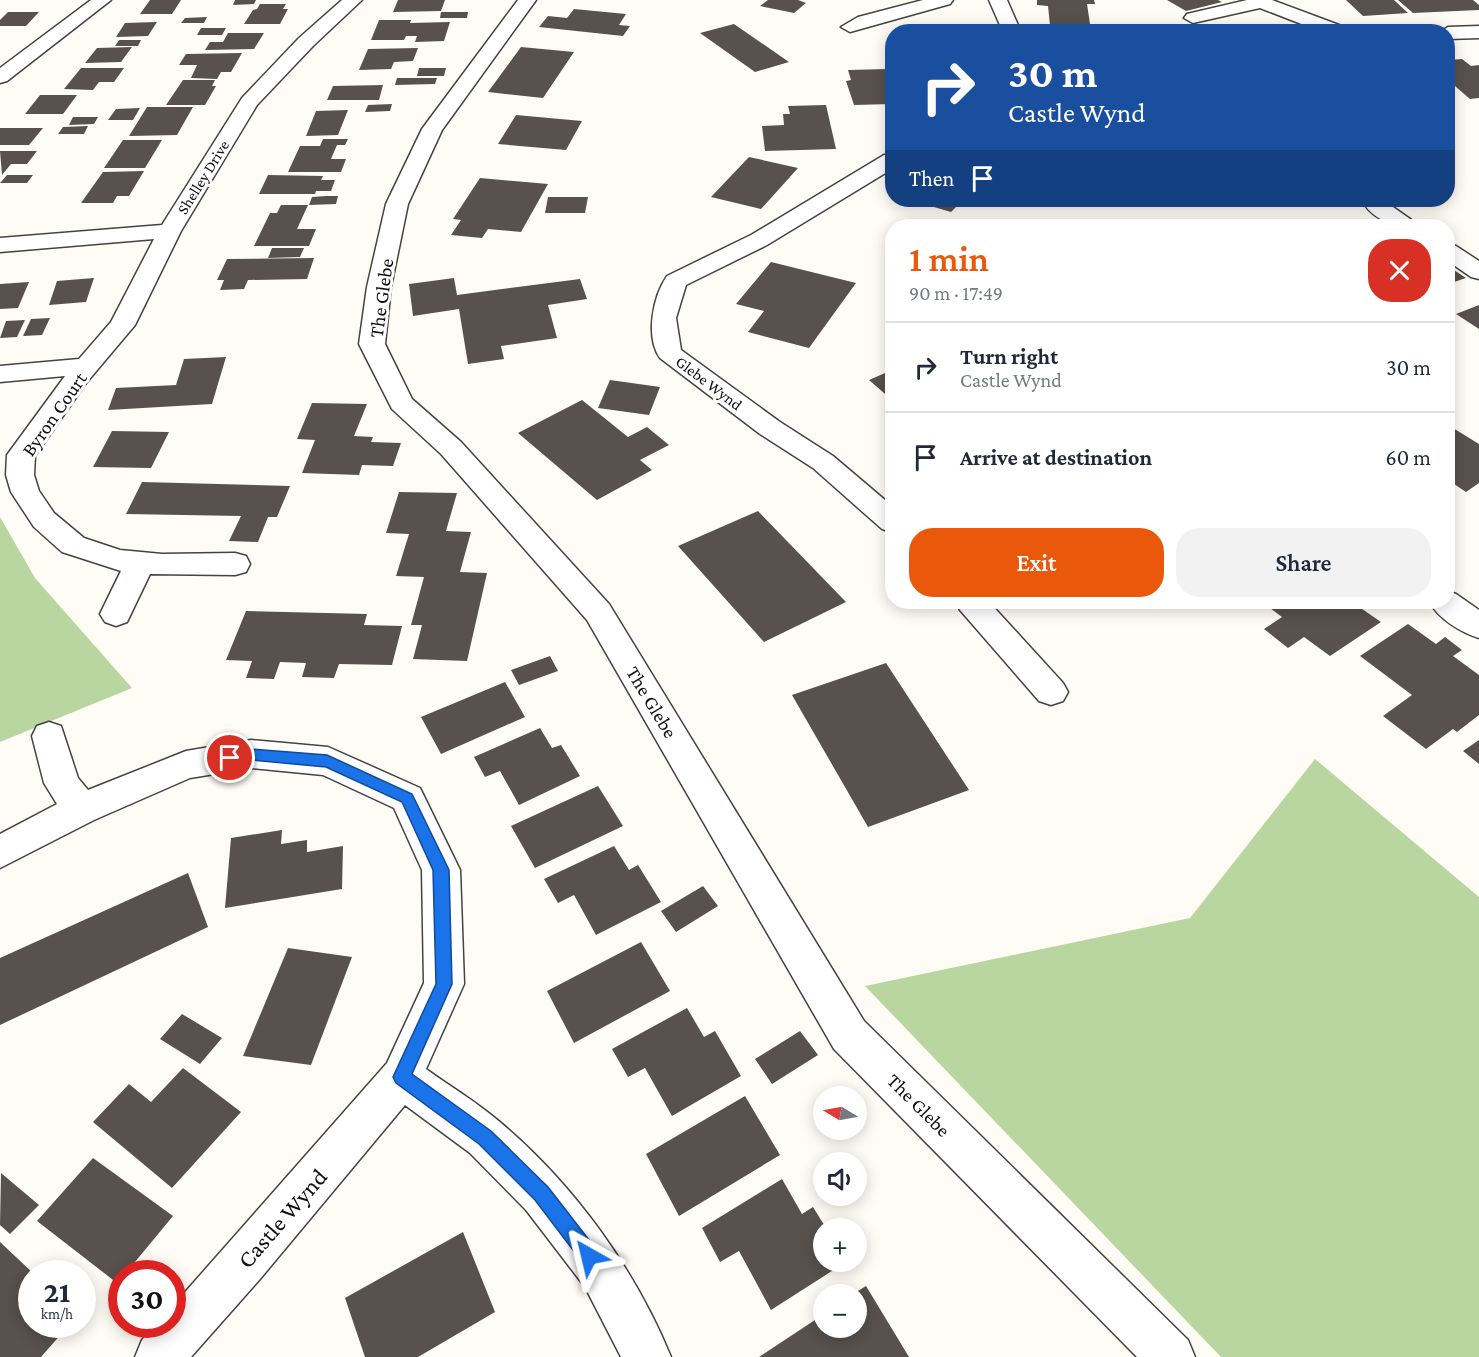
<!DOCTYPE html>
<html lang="en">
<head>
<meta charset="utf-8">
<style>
	:root { --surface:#fff; --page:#f2f2f3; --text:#1f2937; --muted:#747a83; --line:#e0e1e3; --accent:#ea580c }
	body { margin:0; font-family:"Crimson Pro",serif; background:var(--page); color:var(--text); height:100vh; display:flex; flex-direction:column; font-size:22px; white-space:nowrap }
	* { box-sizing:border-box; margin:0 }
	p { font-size:20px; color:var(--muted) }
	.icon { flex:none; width:33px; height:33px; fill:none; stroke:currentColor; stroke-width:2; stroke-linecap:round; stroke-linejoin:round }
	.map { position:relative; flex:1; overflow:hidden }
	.panel { position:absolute; left:885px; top:219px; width:570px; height:390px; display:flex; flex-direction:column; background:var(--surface); border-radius:24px; box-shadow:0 3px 15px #0003 }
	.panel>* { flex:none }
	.guide { position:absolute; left:885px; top:24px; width:570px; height:183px; border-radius:24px; box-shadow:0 3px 15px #0003; background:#1a4fa0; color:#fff; overflow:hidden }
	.needle { width:39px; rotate:280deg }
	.buttons { position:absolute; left:813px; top:1086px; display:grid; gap:12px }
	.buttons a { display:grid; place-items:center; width:54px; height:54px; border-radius:50%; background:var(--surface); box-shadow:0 3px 15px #0003; font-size:30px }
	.speed { position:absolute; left:18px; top:1260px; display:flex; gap:12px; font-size:30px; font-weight:700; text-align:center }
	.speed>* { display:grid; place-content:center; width:78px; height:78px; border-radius:50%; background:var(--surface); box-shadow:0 3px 15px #0003; line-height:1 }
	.speed small { font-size:15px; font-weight:400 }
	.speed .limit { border:9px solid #d22; background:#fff; color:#111 }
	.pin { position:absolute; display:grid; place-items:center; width:51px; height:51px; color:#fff; margin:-26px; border:3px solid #fff; border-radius:50%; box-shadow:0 2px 6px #0007 }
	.me { position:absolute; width:66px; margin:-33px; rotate:323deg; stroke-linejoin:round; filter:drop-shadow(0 0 4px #0008) }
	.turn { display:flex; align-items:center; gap:21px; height:126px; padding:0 24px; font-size:27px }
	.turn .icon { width:78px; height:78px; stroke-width:2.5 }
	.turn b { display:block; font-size:42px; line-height:51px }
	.then { display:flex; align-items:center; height:57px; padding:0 24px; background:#0003; gap:12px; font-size:22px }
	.round { display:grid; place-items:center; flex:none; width:63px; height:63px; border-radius:24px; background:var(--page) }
	.head { display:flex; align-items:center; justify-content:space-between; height:102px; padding:0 24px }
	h1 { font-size:36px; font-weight:600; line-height:45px; color:var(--accent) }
	.primary-button { display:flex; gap:12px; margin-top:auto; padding:12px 24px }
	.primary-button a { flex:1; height:69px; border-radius:24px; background:var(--accent); color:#fff; font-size:24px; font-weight:600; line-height:69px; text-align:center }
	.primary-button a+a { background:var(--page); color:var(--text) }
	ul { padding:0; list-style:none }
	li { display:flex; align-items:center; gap:18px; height:90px; padding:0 24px; border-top:2px solid var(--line) }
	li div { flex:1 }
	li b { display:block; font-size:22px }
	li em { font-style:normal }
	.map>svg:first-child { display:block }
</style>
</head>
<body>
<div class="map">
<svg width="1479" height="1357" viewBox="0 0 1479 1357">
	<rect width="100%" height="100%" fill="#fefcf4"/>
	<path fill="#b9d6a1" d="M0,517L35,578L132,688L0,742Z
		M1315,759L1479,897V1357H1221L865,986L1190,918Z"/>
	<path fill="#58514d" d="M150,0H181L172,14H140Z
		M235,0H256L254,4L233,5Z
		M398,0H445L441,11L393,12Z
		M768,0H798L806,3L794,13L760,6Z
		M1037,0H1094L1095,4H1087L1090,24H1080L1081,27L1050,25L1048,6L1037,5Z
		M1167,0H1218L1222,2L1186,11Z
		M1346,0H1394L1408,13L1363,16Z
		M1398,0H1473L1479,5V10L1413,13Z
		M260,4H286L283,9H288L280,24H244L253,10L257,9Z
		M574,9L626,14L619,25L630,26L623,36L539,27L548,16L567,18Z
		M8,12H39L26,26H0V20Z
		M441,12H468L467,18H440Z
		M207,17L204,23H181L185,18Z
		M379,20H411L410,23L450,22L444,41L415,42L417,36H406L404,40H371Z
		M157,22L148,36L116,37L125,23Z
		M734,24L789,62L755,72L700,33Z
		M1277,25L1290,32H1254V31Z
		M201,28H226L222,35H197Z
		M228,33H264L254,49L205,50L210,42H223Z
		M119,40H141L138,46H115Z
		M132,47L121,62L85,63L97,48Z
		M521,47L574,52L543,98L488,92Z
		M418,48L413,61L394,62L391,69L359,70L368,49Z
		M242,53L231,72H221L217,79L191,78L197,65H179L186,54Z
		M1462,59L1471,66L1479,65V98L1470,99L1448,80V65H1454L1449,60Z
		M81,68H124L114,82H99L93,90L64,89Z
		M419,68H446L444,76H417Z
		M887,69L892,85V104L854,105L846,81L851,80L848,70Z
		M397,78H437L435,84L395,85Z
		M183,80H215L212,86H216L205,105H166Z
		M383,85L379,100H327L333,86Z
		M40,95H77L63,114H25Z
		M392,104L390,111L365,112L368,105Z
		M826,105L836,149L765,151L762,126L784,125L783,114H790L788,106Z
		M147,107H193L177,135L129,136Z
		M140,108L133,120H108L116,109Z
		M348,110L338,135L306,136L316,111Z
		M516,115L582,121L566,150L498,144Z
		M73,117H98L94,124L69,125Z
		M88,126L84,134H58L63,127Z
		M0,128H43L29,145H0Z
		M323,139H348L345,145H337L331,159H346L341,172H288L300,146H320Z
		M123,140H162L145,168H104Z
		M0,151H37L27,164H11L2,175Z
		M749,157L798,168L761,209L711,197Z
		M144,171L129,196H117L113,203H81L103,172Z
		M7,175H33L27,183H0Z
		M268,175L323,176L321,180H335L331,191H316L315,194H259Z
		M480,178L548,184L521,232L488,229L482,238L451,235L461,220L453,219Z
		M326,196H338L336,204L309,205L312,197Z
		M548,197H588L585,213H545Z
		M910,200H963L951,212Z
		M281,205H308L297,229H316L309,246H254L270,213H277Z
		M272,248H304L300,257L268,258Z
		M314,258L307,279L248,280L244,289L220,290L224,280H217L227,259Z
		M771,262L856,283L809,348L748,332L764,311L736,304Z
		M1448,266L1466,278L1448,284Z
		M94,278L86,302L49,305L57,281Z
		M454,278L457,295L580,279L587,299L548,305L557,338L501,346L504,359L468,364L459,309L413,316L409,284Z
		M29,282L18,308L0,309V284Z
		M1479,305V329L1456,314Z
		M50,318L42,335L23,336L31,319Z
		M25,320L17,337L0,338L6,321Z
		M226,357L212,404L108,410L116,388L176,385L184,359Z
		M892,370V400L869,380Z
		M610,380L660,387L649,415L598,408Z
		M582,400L628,437L647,427L669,445L640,460L652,470L597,500L518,433Z
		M312,403L367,404L354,436L373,437L371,442L401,443L393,466L362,465L359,475L302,473L315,440L297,439Z
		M1448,425L1479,444V483L1466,492L1448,480Z
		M112,431L169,432L151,468L93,467Z
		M142,482L290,486L277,517H268L258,542L229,541L241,516L126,514Z
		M399,492L457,493L446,531L471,532L460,572L487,573L467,661L413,659L422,625H411L424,577L396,576L409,534L386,533Z
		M758,511L846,602L764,642L678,546Z
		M1262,602H1352L1381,622L1330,656L1304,637L1288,648L1264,629L1282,617Z
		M246,611L367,614L364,625L402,626L392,665L339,664L334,678L302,677L306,663L280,662L274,679L246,678L252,661L226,660Z
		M1408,624L1436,644L1445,637L1462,650L1453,656L1479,675V715L1457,732L1453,729L1426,749L1383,716L1412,695L1360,656Z
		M550,656L558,671L519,685L511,670Z
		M886,663L969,790L868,827L792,695Z
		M505,682L525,717L441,754L421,717Z
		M540,728L552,748L561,745L580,776L519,805L500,771L485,777L474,757Z
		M1479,740V764L1463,751Z
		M598,786L623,826L535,868L511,826Z
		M282,830L281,844L307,840V852L343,846L342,889L225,908L231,838Z
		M614,846L629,870L638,865L661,902L596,935L574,895L558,903L544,879Z
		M188,873L208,927L0,1025V958Z
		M703,886L718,906L676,932L661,911Z
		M641,942L670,991L574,1043L547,991Z
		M288,948L352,957L311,1065L243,1056Z
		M687,1008L704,1037L715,1031L741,1076L672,1116L645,1068L628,1077L612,1049Z
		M182,1014L222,1038L200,1064L160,1039Z
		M800,1031L818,1055L772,1084L755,1059Z
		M183,1068L241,1112L172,1188L93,1122L129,1084L151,1102Z
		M745,1096L780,1155L679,1216L646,1154Z
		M93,1158L173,1216L125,1274H122L117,1283L37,1221Z
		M1,1173L39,1205L10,1234L0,1225Z
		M782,1179L802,1214L813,1207L826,1228H824V1262H846L771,1310L739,1251L720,1262L702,1228Z
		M463,1232L495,1312L418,1357H365L345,1298Z
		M0,1242L34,1274H32V1324H70L41,1357H0Z
		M866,1286L909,1357H759L824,1314V1328H856V1294H853Z"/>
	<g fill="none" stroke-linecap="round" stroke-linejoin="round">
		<defs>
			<path id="minor" d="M91,0H111L7,81L0,83V68Z
				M342,0H362L313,46L257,105L181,231L135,325L87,382L35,456L34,475L39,491L54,513L84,538L120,550L162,554L235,553L246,556L250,564L246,572L235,575L150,574L127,622L116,626L105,622L100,614L121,571L62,552L34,527L11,492L6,475L7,455L65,376L0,382V366L79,359L111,322L154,239L0,252V238L162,225L242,98L299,38Z
				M518,0H536L442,130L408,204L391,287L385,344L412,399L461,442L609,604L864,1021L1188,1340L1195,1357H1137L834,1049L587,620L441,454L392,409L359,344L367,287L386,204L422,129Z
				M923,0H953L950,4L850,32L841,27L858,17Z
				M989,0H1007L1021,32H1003Z
				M1247,0H1272L1347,28L1349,32H1322L1260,8L1193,23L1184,18L1187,14Z
				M1479,26V38L1448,39V32H1440L1448,27Z
				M892,154V169L767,245L686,285L676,318L681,350L780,422L833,456L892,506V532L882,529L813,468L760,434L660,358C645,337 653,296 667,276L751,235L884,155Z
				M1367,200H1383L1420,226C1400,228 1377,223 1364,204Z
				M1448,244L1456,246L1479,261V279L1471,277L1448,261Z
				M1448,591L1456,594L1479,610V638C1462,633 1437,618 1430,602H1448Z
				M956,602H989L1063,683L1068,692L1063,701L1051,705L1039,701L960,610Z
				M49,722L61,726L78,778L88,790L186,751L251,740L328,747L420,788L460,870L464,984L426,1069C451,1087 478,1103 501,1123C574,1185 635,1269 671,1357H621L585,1287L526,1210L470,1153L405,1105L260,1279L191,1357H135L142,1340L156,1324H172V1307L387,1063L424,983L422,870L394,808L323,775L251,768L190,778L94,820L0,868V834L57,804L44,783L32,736L37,726Z"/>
		</defs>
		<use href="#minor" stroke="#434343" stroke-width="3"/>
		<use href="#minor" fill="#fff" fill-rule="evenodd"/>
	</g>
	<path fill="#1a73e8" stroke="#114b97" stroke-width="1.5" d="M251,749L327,755L412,794L414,798L449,870L452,984L412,1074L491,1131L548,1187L596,1249L599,1256L596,1262L589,1265L582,1262L535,1200L479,1144L396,1083L393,1077L436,984L433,870L402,802L326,767L251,760L230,764L222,758L230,752Z"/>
	<g text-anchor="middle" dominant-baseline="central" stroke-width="6" stroke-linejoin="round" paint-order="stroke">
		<g font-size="16" fill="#101010" stroke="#fff">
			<text transform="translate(203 177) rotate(-58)">Shelley Drive</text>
			<text transform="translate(709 383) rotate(37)">Glebe Wynd</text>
		</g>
		<g font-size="20" fill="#101010" stroke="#fff">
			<text transform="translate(381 298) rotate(-82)">The Glebe</text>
			<text transform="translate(54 414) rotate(-55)">Byron Court</text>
			<text transform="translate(652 702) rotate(59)">The Glebe</text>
			<text transform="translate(919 1105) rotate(45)">The Glebe</text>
		</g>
		<g font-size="24" fill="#101010" stroke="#fff">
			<text transform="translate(282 1218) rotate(-49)">Castle Wynd</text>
		</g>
	</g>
</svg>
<div class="buttons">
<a><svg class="needle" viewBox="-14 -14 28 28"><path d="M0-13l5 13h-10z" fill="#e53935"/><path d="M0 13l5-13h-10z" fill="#747a83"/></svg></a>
<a><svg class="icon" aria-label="sound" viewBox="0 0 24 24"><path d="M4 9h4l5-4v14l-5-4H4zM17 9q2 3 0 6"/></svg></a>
<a>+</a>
<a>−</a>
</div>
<div class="speed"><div>21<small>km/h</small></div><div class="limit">30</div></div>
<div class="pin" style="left:230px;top:758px;background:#d93025"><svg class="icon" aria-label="arrive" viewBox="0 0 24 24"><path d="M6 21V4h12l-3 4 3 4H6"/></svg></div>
<svg class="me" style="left:589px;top:1256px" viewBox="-20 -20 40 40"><path d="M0-17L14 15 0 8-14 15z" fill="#1a73e8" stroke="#fff" stroke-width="4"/></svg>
<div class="guide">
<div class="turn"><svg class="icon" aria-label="right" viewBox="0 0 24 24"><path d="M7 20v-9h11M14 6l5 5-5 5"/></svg><div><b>30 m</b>Castle Wynd</div></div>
<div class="then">Then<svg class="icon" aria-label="arrive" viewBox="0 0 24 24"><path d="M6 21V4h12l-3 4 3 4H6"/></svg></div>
</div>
<section class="panel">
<div class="head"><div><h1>1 min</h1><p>90 m · 17:49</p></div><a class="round" style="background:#d93025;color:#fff"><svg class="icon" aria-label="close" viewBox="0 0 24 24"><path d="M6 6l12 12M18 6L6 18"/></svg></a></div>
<ul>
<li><svg class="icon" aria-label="right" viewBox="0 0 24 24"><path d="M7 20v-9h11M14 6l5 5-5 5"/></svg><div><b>Turn right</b><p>Castle Wynd</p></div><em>30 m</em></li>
<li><svg class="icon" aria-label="arrive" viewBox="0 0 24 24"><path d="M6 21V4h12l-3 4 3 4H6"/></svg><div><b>Arrive at destination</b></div><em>60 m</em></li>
</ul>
<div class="primary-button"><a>Exit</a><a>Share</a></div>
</section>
</div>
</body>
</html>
